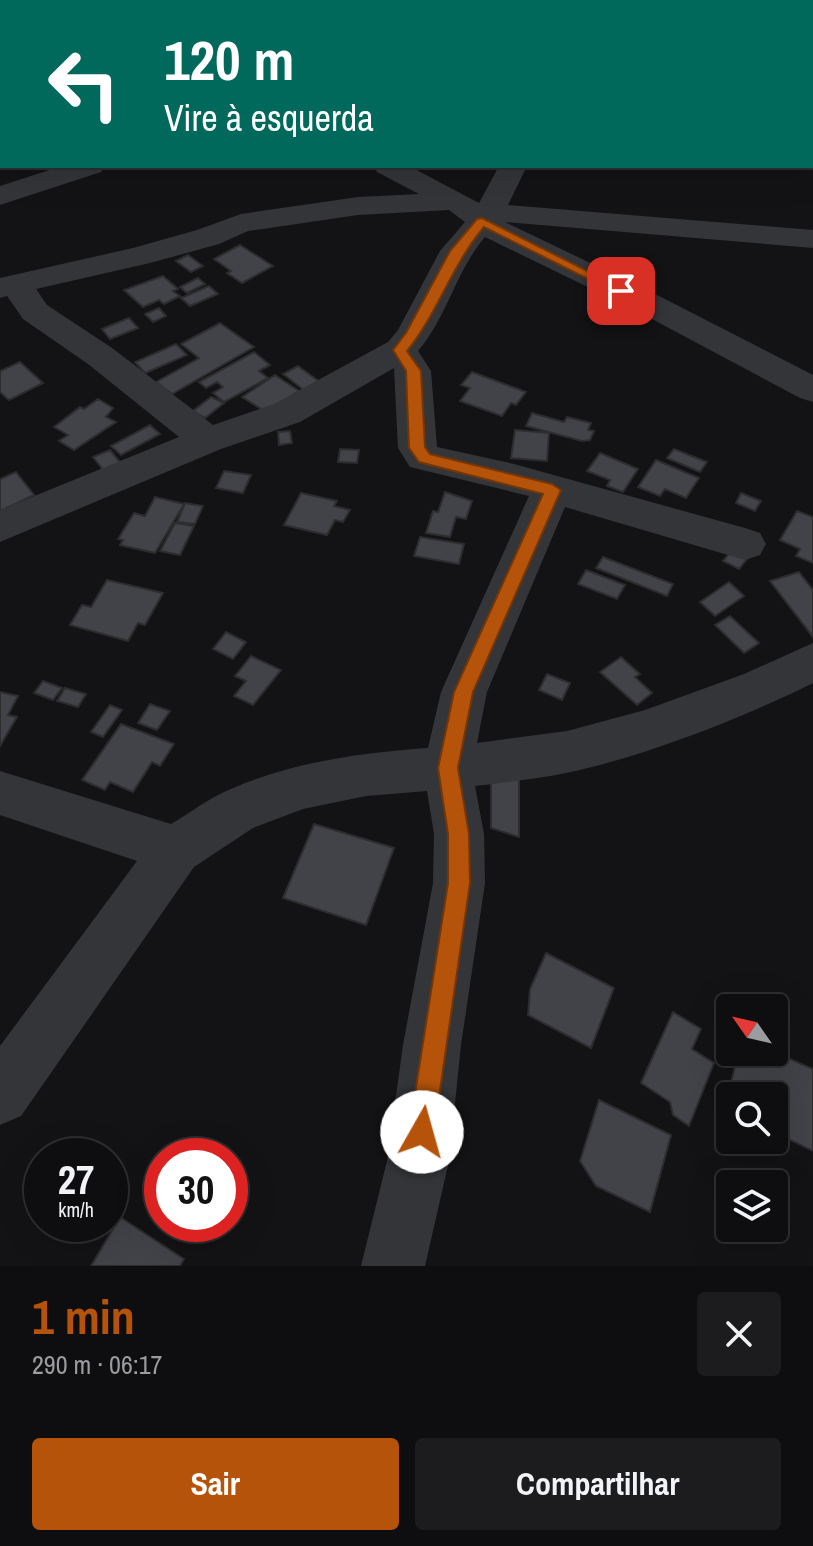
<!DOCTYPE html>
<html lang="pt">
<head>
<meta charset="utf-8">
<style>
	:root { --surface:#0e0e10; --page:#1c1c1e; --text:#f1f3f6; --muted:#9b9c9f; --line:#2e2e30; --accent:#b45309 }
	body { margin:0; font-family:"Archivo Narrow",sans-serif; background:var(--page); color:var(--text); height:100vh; display:flex; flex-direction:column; font-size:30px; white-space:nowrap }
	* { box-sizing:border-box; margin:0 }
	p { font-size:26px; color:var(--muted) }
	.icon { flex:none; width:44px; height:44px; fill:none; stroke:currentColor; stroke-width:2; stroke-linecap:round; stroke-linejoin:round }
	.map { position:relative; height:1266px; overflow:hidden }
	.panel { display:flex; flex-direction:column; background:var(--surface); flex:1 }
	.panel>* { flex:none }
	.banner { position:absolute; left:0px; top:0px; width:814px; height:168px; box-shadow:0 8px 32px #0002,0 0 0 2px var(--line); background:#00695c; color:#fff; overflow:hidden }
	.needle { width:52px; rotate:304deg }
	.fabs { position:absolute; left:716px; top:994px; display:grid; gap:16px }
	.fabs a { display:grid; place-items:center; width:72px; height:72px; border-radius:8px; background:var(--surface); box-shadow:0 8px 32px #0002,0 0 0 2px var(--line); font-size:40px }
	.speed { position:absolute; left:24px; top:1138px; display:flex; gap:16px; font-size:40px; font-weight:700; text-align:center }
	.speed>* { display:grid; place-content:center; width:104px; height:104px; border-radius:50%; background:var(--surface); box-shadow:0 8px 32px #0002,0 0 0 2px var(--line); line-height:1 }
	.speed small { font-size:20px; font-weight:400 }
	.speed .limit { border:12px solid #d22; background:#fff; color:#111 }
	.pin { position:absolute; display:grid; place-items:center; width:68px; height:68px; color:#fff; margin:-34px; border-radius:16px; box-shadow:0 4px 12px #0006 }
	.me { position:absolute; width:88px; margin:-44px; rotate:7deg; stroke-linejoin:round; filter:drop-shadow(0 0 6px #0008) }
	.turn { display:flex; align-items:center; gap:28px; height:168px; padding:0 32px; font-size:36px }
	.turn .icon { width:104px; height:104px; stroke-width:2.5 }
	.turn b { display:block; font-size:56px; line-height:68px }
	.round { display:grid; place-items:center; flex:none; width:84px; height:84px; border-radius:8px; background:var(--page) }
	.headline { display:flex; align-items:center; justify-content:space-between; height:136px; padding:0 32px }
	h1 { font-size:48px; font-weight:700; line-height:60px; color:var(--accent) }
	.primary-button { display:flex; gap:16px; margin-top:auto; padding:16px 32px }
	.primary-button a { flex:1; height:92px; border-radius:8px; background:var(--accent); color:#fff; font-size:32px; font-weight:700; line-height:92px; text-align:center }
	.primary-button a+a { background:var(--page); color:var(--text) }
	.map>svg:first-child { display:block }
</style>
</head>
<body>
<div class="map">
<svg width="813" height="1266" viewBox="0 0 813 1266">
	<rect width="100%" height="100%" fill="#131315"/>
	<path fill="#424348" stroke="#2d2d30" stroke-width="2" d="M240,245L273,266L242,283L227,273L231,271L214,259Z
		M188,255L203,266L191,272L176,261Z
		M163,276L178,289L173,291L180,296L164,304L159,300L143,307L124,290Z
		M198,278L205,284L187,293L180,287Z
		M209,286L218,294L190,306L181,298Z
		M159,308L166,316L153,322L145,314Z
		M129,318L138,328L110,339L102,329Z
		M220,323L254,347L172,394L156,382L199,358L181,344Z
		M176,344L187,355L145,373L135,362Z
		M254,352L270,365L259,371L268,378L224,402L213,393L223,387L217,382L206,388L199,382Z
		M20,362L43,383L9,400L0,392V371Z
		M298,366L328,388L313,397L283,374Z
		M472,372L526,392L516,405L511,403L502,416L460,401L470,388L461,385Z
		M275,375L299,391L266,412L242,397Z
		M211,397L224,403L205,418L193,411Z
		M98,399L113,408L106,417L116,422L74,450L59,441L68,435L54,427L80,407L84,409Z
		M532,413L564,422L567,417L591,423L588,430L594,431L590,440L582,441L526,426Z
		M150,425L160,434L121,455L111,446Z
		M515,430L549,433L547,461L511,458Z
		M290,431L292,443L279,445L278,432Z
		M340,449L359,450L357,463L338,462Z
		M674,449L707,462L700,472L667,458Z
		M110,450L128,472L111,480L93,457Z
		M600,453L638,469L623,492L607,486L610,480L587,471Z
		M656,460L699,478L686,498L665,489L660,496L638,487Z
		M224,471L251,475L243,493L216,488Z
		M16,472L34,495L0,511V479Z
		M445,492L472,501L466,519L456,517L450,537L426,533L433,511L438,512Z
		M301,493L337,501L334,506L350,510L343,522L335,520L327,535L284,525Z
		M741,493L761,501L755,511L736,503Z
		M155,497L184,504L155,553L120,545L123,540L118,539L134,513L145,516Z
		M185,503L203,506L195,524L177,522Z
		M797,511L813,517V563L796,556L800,549L780,540Z
		M175,523L194,526L180,555L160,551Z
		M420,537L464,544L459,564L414,556Z
		M731,551L747,559L739,569L723,561Z
		M603,557L673,584L667,596L596,568Z
		M586,570L625,585L617,599L578,584Z
		M799,572L813,590V637L770,581Z
		M107,580L163,593L145,625L138,623L128,641L70,625L82,605L91,607Z
		M729,582L744,596L715,616L700,602Z
		M730,616L759,643L744,653L715,625Z
		M226,632L246,642L233,659L213,649Z
		M251,656L281,670L253,705L234,696L246,681L235,676Z
		M621,657L640,674L635,677L652,693L637,705L600,672Z
		M547,674L570,683L562,700L539,690Z
		M43,681L62,688L53,700L34,693Z
		M65,688L86,694L78,707L57,701Z
		M0,692L18,696L8,715L17,717L0,746Z
		M150,704L170,711L157,730L138,723Z
		M110,705L122,710L103,737L91,732Z
		M121,724L174,744L160,766L152,762L133,792L110,782L105,790L82,780Z
		M491,777L519,778V837L491,828Z
		M314,824L394,848L366,925L283,898Z
		M546,953L614,988L591,1048L528,1015L530,989Z
		M673,1012L701,1029L692,1049L714,1063L689,1126L673,1115L670,1102L641,1083Z
		M739,1052H774L813,1069V1151L774,1132V1096H730V1111L724,1108Z
		M599,1100L671,1135L650,1212L596,1186L580,1161Z
		M120,1217L184,1259L180,1266H91Z"/>
	<g fill="none" stroke-linecap="round" stroke-linejoin="round">
		<path fill="#343539" fill-rule="evenodd" d="M202,0H226L228,2H204Z
			M688,0H718L686,2Z
			M812,78H813V95H812Z
			M0,152L2,166H13L12,168L0,170Z
			M62,166H105L101,172L0,205V186Z
			M373,166H409L479,203L499,166H527L508,205L813,230V248L505,222L661,297L813,375V402L800,398L637,311L485,237C456,271 447,317 418,351L431,371L437,447L514,464L745,528L760,533L766,544L760,555L745,560L565,507L487,692L477,743L567,731L645,710L744,674L813,643V683C743,718 643,757 566,773C537,779 506,782 475,786L484,834L485,883L461,1045L449,1161L425,1266H361L387,1161L403,1045L433,883L434,834L427,791L366,796L303,809L253,828L194,867L21,1116L0,1125V1046L137,861L0,815V771L171,824C187,815 202,803 218,795C283,763 357,753 428,748L441,692L529,496L410,467L398,448L394,368L300,422L221,449L0,542V510L179,437L88,364L23,319L7,296L0,298V278L133,248L197,230L241,214L358,197L419,194L377,172ZM449,210L465,222L440,251L398,330L388,342L274,404L213,425L112,348L47,305L36,289L150,263L219,244L248,231L358,215Z"/>
	</g>
	<path fill="#b45309" stroke="#753606" stroke-width="2" d="M482,218L627,291L616,293L484,227C451,266 438,313 407,351L421,371L425,447L430,454L552,484L561,490L473,692L458,768L469,834L470,883L434,1132L430,1141L422,1145L413,1141L409,1132L448,883V834L438,768L454,692L543,494L419,462L409,448L406,371L393,350L406,333L450,251L477,219Z"/>
</svg>
<div class="fabs">
<a><svg class="needle" viewBox="-14 -14 28 28"><path d="M0-13l5 13h-10z" fill="#e53935"/><path d="M0 13l5-13h-10z" fill="#9b9c9f"/></svg></a>
<a><svg class="icon" aria-label="search" viewBox="0 0 24 24"><circle cx="10" cy="10" r="6"/><path d="M15 15l6 6"/></svg></a>
<a><svg class="icon" aria-label="layers" viewBox="0 0 24 24"><path d="M12 4l9 5-9 5-9-5zM3 14l9 5 9-5"/></svg></a>
</div>
<div class="speed"><div>27<small>km/h</small></div><div class="limit">30</div></div>
<div class="pin" style="left:621px;top:291px;background:#d93025"><svg class="icon" aria-label="arrive" viewBox="0 0 24 24"><path d="M6 21V4h12l-3 4 3 4H6"/></svg></div>
<svg class="me" style="left:422px;top:1132px" viewBox="-20 -20 40 40"><circle r="19" fill="#fff"/><path d="M0-13L10 11 0 6-10 11z" fill="#b45309"/></svg>
<div class="banner">
<div class="turn"><svg class="icon" aria-label="left" viewBox="0 0 24 24"><path d="M17 20v-9H6M10 6l-5 5 5 5"/></svg><div><b>120 m</b>Vire à esquerda</div></div>
</div>
</div>
<section class="panel">
<div class="headline"><div><h1>1 min</h1><p>290 m · 06:17</p></div><a class="round"><svg class="icon" aria-label="close" viewBox="0 0 24 24"><path d="M6 6l12 12M18 6L6 18"/></svg></a></div>
<div class="primary-button"><a>Sair</a><a>Compartilhar</a></div>
</section>
</body>
</html>
